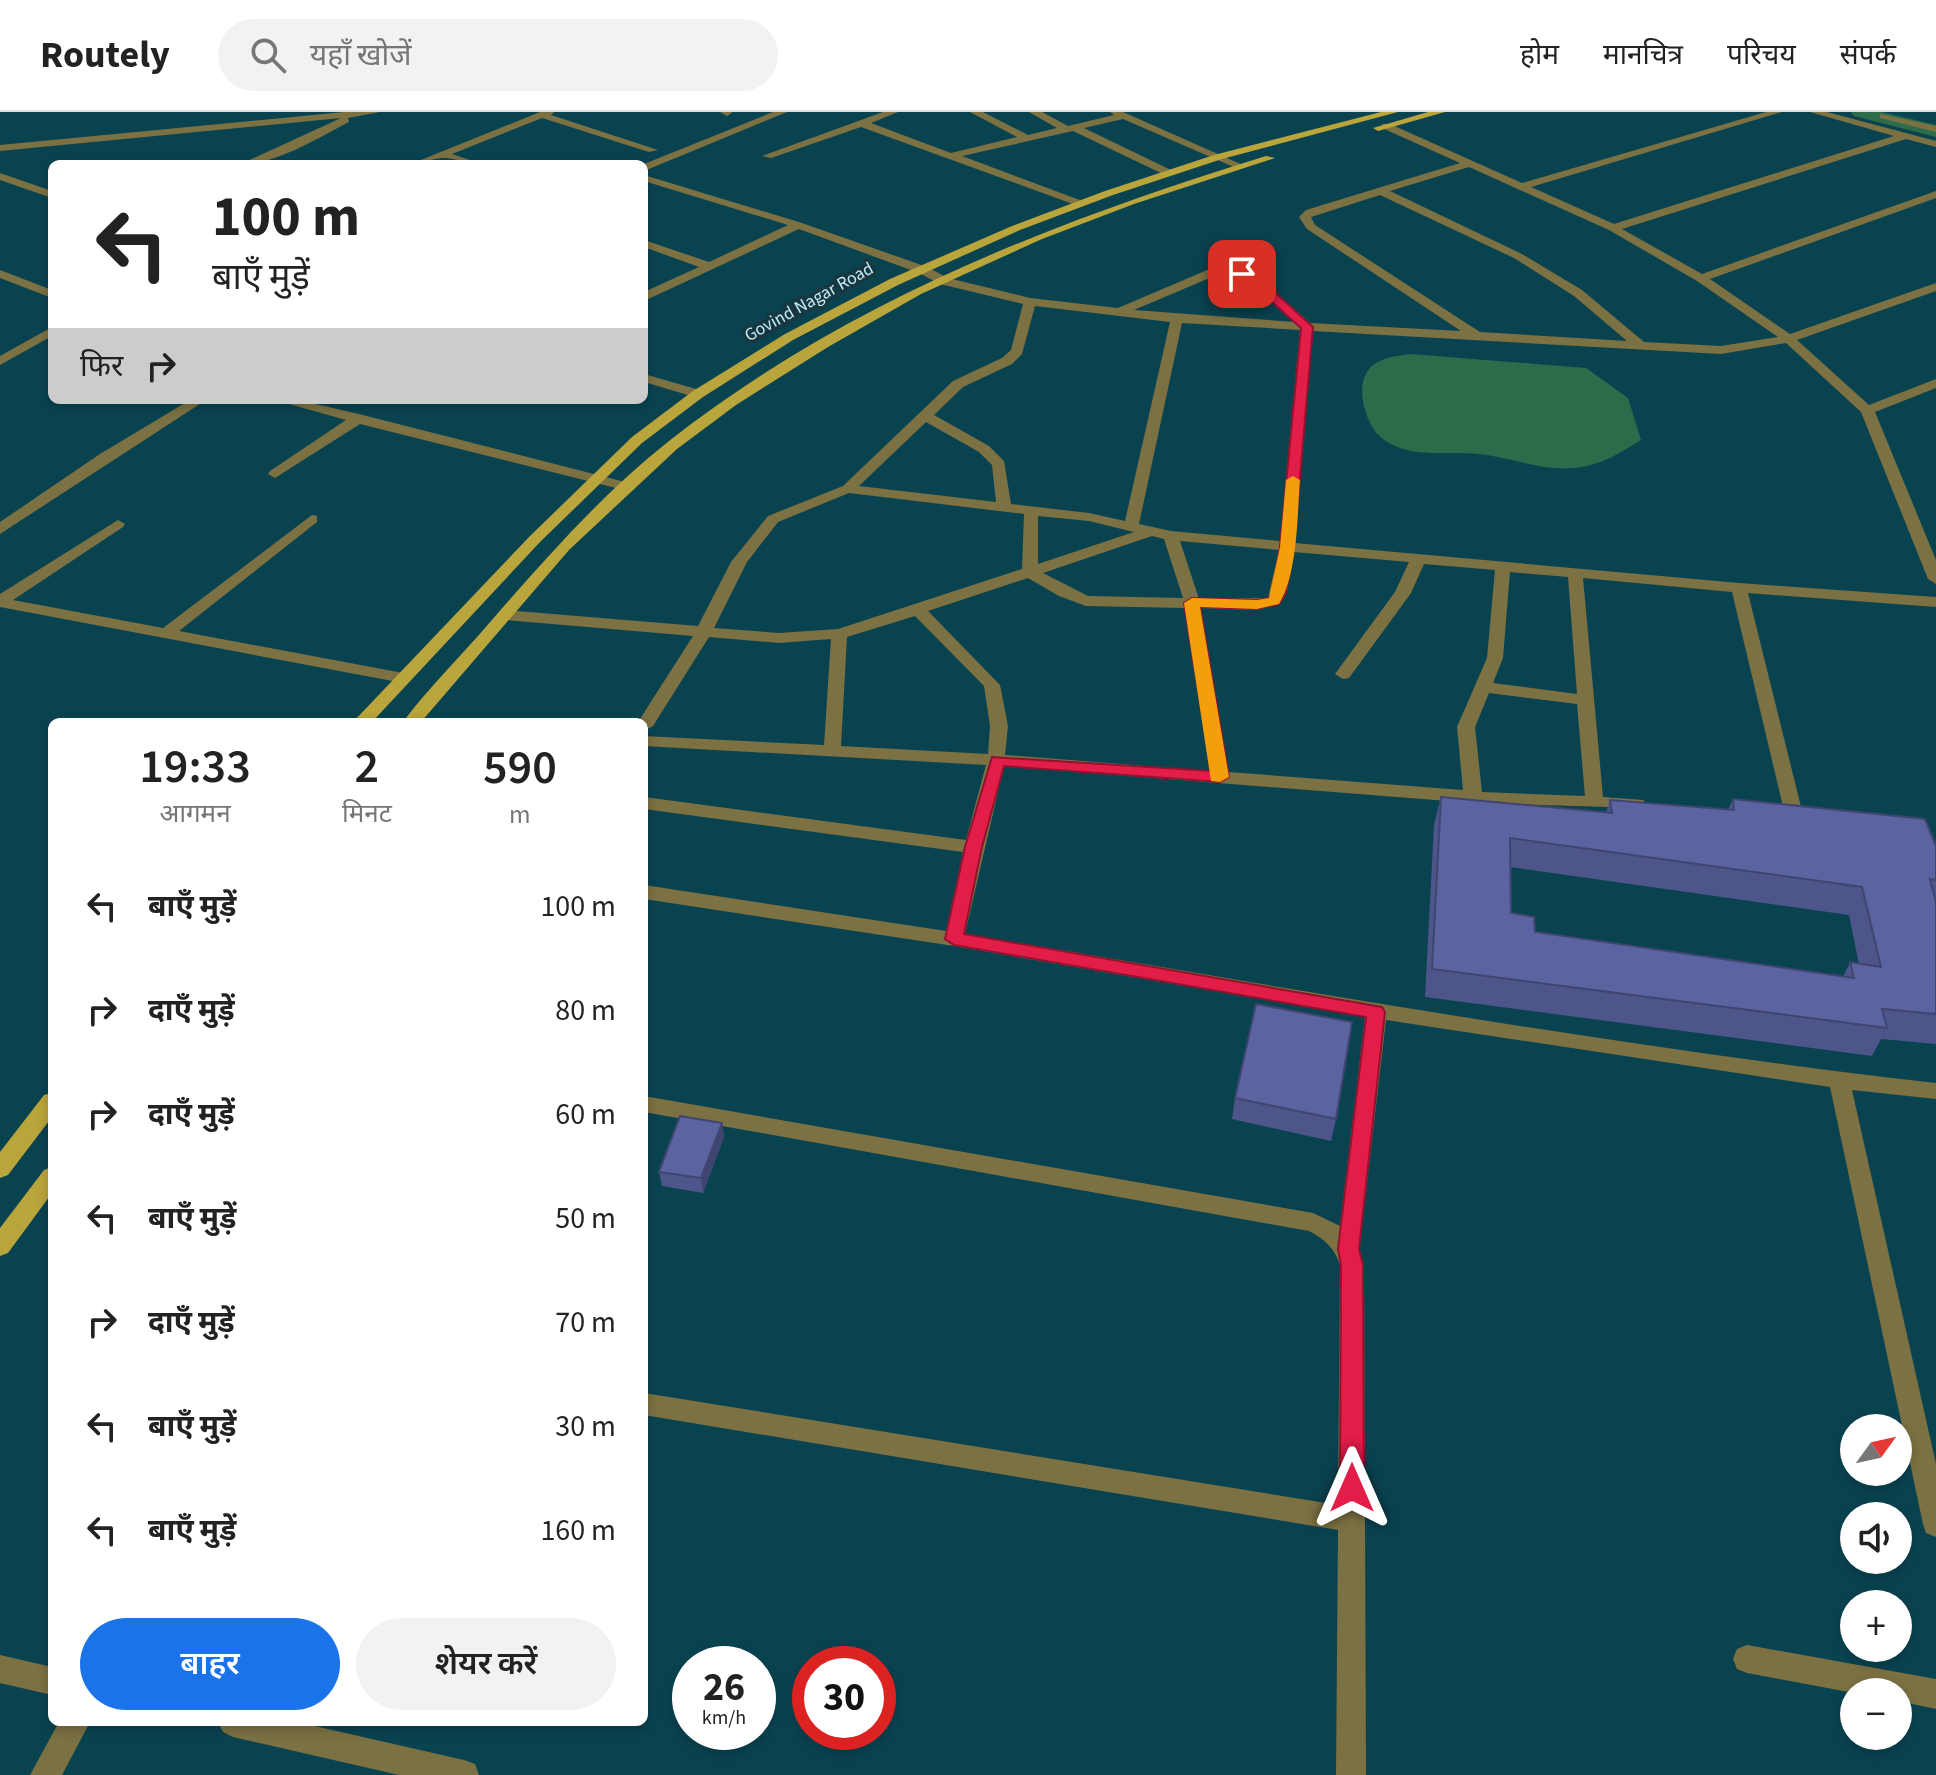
<!DOCTYPE html>
<html lang="hi">
<head>
<meta charset="utf-8">
<style>
	:root { --surface:#fff; --page:#f2f2f2; --text:#222; --muted:#767676; --line:#e0e0e0; --accent:#1a73e8 }
	body { margin:0; font-family:"Source Sans 3","Noto Sans Devanagari",sans-serif; background:var(--page); color:var(--text); height:100vh; display:flex; flex-direction:column; font-size:30px; white-space:nowrap }
	* { box-sizing:border-box; margin:0 }
	p { font-size:26px; color:var(--muted) }
	.icon { flex:none; width:44px; height:44px; fill:none; stroke:currentColor; stroke-width:2; stroke-linecap:round; stroke-linejoin:round }
	.map { position:relative; flex:1; overflow:hidden }
	.panel { position:absolute; left:48px; top:606px; width:600px; height:1008px; display:flex; flex-direction:column; background:var(--surface); border-radius:12px; box-shadow:0 4px 12px #0003 }
	.panel>* { flex:none }
	.guide { position:absolute; left:48px; top:48px; width:600px; height:244px; border-radius:12px; box-shadow:0 4px 12px #0003; background:#fff; color:var(--text); overflow:hidden }
	.needle { width:52px; rotate:57deg }
	.controls { position:absolute; left:1840px; top:1302px; display:grid; gap:16px }
	.controls a { display:grid; place-items:center; width:72px; height:72px; border-radius:50%; background:var(--surface); box-shadow:0 4px 12px #0003; font-size:40px }
	.speed { position:absolute; left:672px; top:1534px; display:flex; gap:16px; font-size:40px; font-weight:700; text-align:center }
	.speed>* { display:grid; place-content:center; width:104px; height:104px; border-radius:50%; background:var(--surface); box-shadow:0 4px 12px #0003; line-height:1 }
	.speed small { font-size:20px; font-weight:400 }
	.speed .limit { border:12px solid #d22; background:#fff; color:#111 }
	.pin { position:absolute; display:grid; place-items:center; width:68px; height:68px; color:#fff; margin:-34px; border-radius:16px; box-shadow:0 4px 12px #0006 }
	.me { position:absolute; width:88px; margin:-44px; rotate:0deg; stroke-linejoin:round; filter:drop-shadow(0 0 6px #0008) }
	.turn { display:flex; align-items:center; gap:28px; height:168px; padding:0 32px; font-size:36px }
	.turn .icon { width:104px; height:104px; stroke-width:2.5 }
	.turn b { display:block; font-size:56px; line-height:68px }
	.then { display:flex; align-items:center; height:76px; padding:0 32px; background:#0003; gap:16px; font-size:30px }
	.eta { display:flex; justify-content:space-evenly; align-items:center; height:136px; text-align:center }
	.eta b { font-size:48px; font-weight:600; line-height:56px }
	.button { display:flex; gap:16px; margin-top:auto; padding:16px 32px }
	.button a { flex:1; height:92px; border-radius:48px; background:var(--accent); color:#fff; font-size:32px; font-weight:600; line-height:92px; text-align:center }
	.button a+a { background:var(--page); color:var(--text) }
	ul { padding:0; list-style:none }
	li { display:flex; align-items:center; gap:24px; height:104px; padding:0 32px }
	li div { flex:1 }
	li b { display:block; font-size:30px }
	li em { font-style:normal }
	header { display:flex; align-items:center; gap:48px; box-sizing:border-box; height:112px; padding:0 40px; background:var(--surface); border-bottom:2px solid var(--line) }
	header strong { font-size:38px }
	nav { display:flex; gap:44px; margin-inline-start:auto; font-size:28px }
	.search { width:560px; height:72px; background:var(--page); display:flex; align-items:center; gap:20px; box-sizing:border-box; padding:0 28px; border-radius:44px; color:var(--muted); font-size:30px }
	.map>svg:first-child { display:block }
</style>
</head>
<body>
<header>
<strong>Routely</strong>
<div class="search"><svg class="icon" aria-label="search" viewBox="0 0 24 24"><circle cx="10" cy="10" r="6"/><path d="M15 15l6 6"/></svg>यहाँ खोजें</div>
<nav><a>होम</a><a>मानचित्र</a><a>परिचय</a><a>संपर्क</a></nav>
</header>
<div class="map">
<svg width="1936" height="1663" viewBox="0 0 1936 1663">
	<rect width="100%" height="100%" fill="#0a4350"/>
	<path fill="#2c6c4a" d="M1410,242L1586,256L1628,286L1641,328C1620,341 1600,354 1574,356C1541,359 1510,345 1478,342C1446,338 1411,348 1383,327C1367,316 1355,278 1367,260C1376,246 1395,244 1410,242Z"/>
	<g fill="none" stroke-linecap="round" stroke-linejoin="round">
		<path fill="#2c6c4a" fill-rule="evenodd" d="M1851,0H1882L1936,13V25L1854,4Z"/>
		<path fill="#7c7143" fill-rule="evenodd" d="M344,0H380L348,6L349,10C316,27 277,52 241,52L341,6L0,39V33Z
			M540,0H554L551,3L658,38L649,40L542,6L452,42L482,52C469,52 456,46 443,46C433,46 422,52 411,52Z
			M720,0H731L732,1L727,4Z
			M773,0H787L644,59V52Z
			M883,0H898L871,11L951,41L1017,25L970,0H983L1028,23L1057,16L1029,0H1042L1068,14L1114,3L1110,0H1123L1245,54L1236,56L1123,7L1084,16L1173,59V63H1165L1073,19L962,44L1085,90L1087,92L1081,95L861,15L771,46L762,44Z
			M1766,0H1782L1531,75L1614,112L1894,24L1810,0H1827L1936,29V35L1906,27L1622,117L1702,162L1936,79V86L1710,167L1790,222L1936,171V179L1797,228L1869,293L1936,267V276L1875,300L1936,448V472L1928,467L1861,300L1786,231L1721,242L1313,219L1295,431L1739,471L1936,485V495L1748,481L1804,707L1802,711H1788L1786,707L1732,480L1583,466L1603,685L1643,688L1646,692L1643,696L1473,691L1004,654L965,822C1288,876 1611,934 1936,971V987L1852,978L1936,1352V1425L1926,1421L1923,1412L1830,975L1386,908L1359,1140L1364,1153L1366,1663H1336L1338,1418L644,1303V1281L1338,1393L1340,1153C1335,1136 1324,1127 1309,1119L644,1000V984L1313,1101L1340,1114L1365,905L954,834L644,787V773L946,819L963,740L644,697V685L966,728L986,653L644,634V624L824,633L831,527L779,531L709,525L653,614L644,619V610H638L693,524L506,508L498,503L506,498L698,514L731,450L768,404L843,374L953,269L1002,246L1011,238L1023,192L940,172L919,161L799,117L644,189V180L699,155L644,135V128L709,150L788,113L644,69V63L802,111L927,155L948,166L1030,186L1118,196L1226,150L1262,168L1310,211L1461,219L1307,117L1299,105L1306,98L1460,51L1382,16V12H1390L1522,71ZM1469,55L1609,118L1697,169L1778,225L1721,234L1644,230L1582,178L1522,142L1390,79ZM1380,83L1514,146L1574,184L1627,229L1480,220L1315,113L1311,105ZM1226,159L1254,174L1294,210L1134,198ZM1035,194L1170,210L1125,409L1089,401L1011,392L1004,349L989,334L934,303L963,275L1012,252L1022,242ZM1182,211L1300,218L1280,429L1171,419L1139,412ZM926,310L979,340L992,353L996,390L859,374ZM849,381L1024,402L1022,457L838,517L779,521L714,516L747,450L778,410ZM1038,404L1089,409L1134,420L1038,452ZM1152,424L1164,427L1183,486L1088,484L1043,461ZM1180,429L1279,438L1268,486L1199,487ZM1294,440L1409,450L1395,480L1335,562L1343,567L1349,566L1411,481L1424,452L1495,458L1487,546L1457,615L1463,678L1228,660L1201,496L1257,498L1280,492L1287,480ZM1510,460L1568,465L1577,582L1493,571L1503,546ZM1028,466L1059,484L1086,494L1185,496L1210,659L1005,643L1008,614L1000,573L928,499ZM915,504L984,574L990,614L988,642L841,634L847,525ZM1489,581L1577,592L1585,684L1482,680L1475,615Z
			M1880,2L1936,14V20L1880,6Z
			M0,61L52,79V86L0,68Z
			M0,158L52,178V186L0,166Z
			M52,215V224L0,253V244Z
			M644,262L703,279L705,282L698,286L644,270Z
			M190,288H206L0,422V410L100,342Z
			M275,288H298L359,302L633,372L635,375L628,379L360,312L275,366L268,362L270,359L346,308Z
			M312,403L317,404V410L179,519L403,561L411,566L409,570L403,571L0,495V482L118,408L125,412L123,415L13,488L163,516Z
			M1747,1533L1936,1567V1597L1898,1589V1580L1854,1581L1747,1561L1737,1557L1733,1547L1737,1537Z
			M0,1543L52,1555V1583L0,1571Z
			M59,1610H90L62,1663H30Z
			M218,1610H297L464,1648L475,1652L479,1663H399L233,1625L223,1620Z"/>
		<path fill="#baa43c" fill-rule="evenodd" d="M1381,0H1398L1222,47L1113,83L1020,118L898,173L793,228L703,285L642,331L540,430L372,610H353L530,424L632,325L693,279L785,222L890,167L1012,114L1105,79L1214,43Z
			M1428,0H1445L1378,19L1373,16Z
			M1266,44L1275,46L1134,92L1042,127L921,182L828,235L736,293L677,337L569,438L421,610H403C429,575 462,543 491,509C546,446 603,381 669,329C849,188 1051,111 1266,44Z
			M52,981V1005L8,1063L0,1066V1040L44,983Z
			M52,1055V1081L8,1141L0,1144V1116L44,1058Z"/>
	</g>
	<path fill="#4e558a" fill-rule="evenodd" d="M1441,685L1606,700L1610,688L1728,698L1733,687L1936,734V932L1881,927L1872,944L1425,885L1434,713ZM1510,755L1849,803L1859,852L1850,850L1843,865L1535,820L1511,801Z
		M1235,986L1336,1007L1331,1029L1232,1007Z
		M722,1011L724,1025L703,1081L662,1074L659,1060Z"/>
	<path fill="#404570" d="M722,1011L724,1025L703,1081L701,1066Z"/>
	<path fill="#5b63a0" stroke="#404570" stroke-width="2" fill-rule="evenodd" d="M1441,685L1612,701L1610,688L1734,698L1733,687L1925,707L1936,734V768L1930,767L1936,790V902L1882,897L1887,916L1432,857ZM1510,726L1862,775L1881,855L1850,850L1854,866L1535,820L1534,805L1511,801Z
		M1256,892L1352,910L1336,1007L1235,986Z
		M680,1004L722,1011L701,1066L659,1060Z"/>
	<path fill="#e11d48" stroke="#92132f" stroke-width="2" d="M1242,159L1262,169L1313,215L1294,435L1286,480L1279,492L1257,497L1200,495L1229,665L1220,670L1004,654L982,735L964,822L1382,895L1385,900L1359,1137L1363,1153L1364,1376L1360,1384L1352,1387L1343,1384L1340,1376L1341,1153L1338,1137L1366,905L954,833L945,827L965,735L992,645L1211,659L1184,491L1192,486L1257,488L1269,486L1272,480L1280,435L1301,216L1254,174L1238,165V160Z"/>
	<path fill="#f59e0b" d="M1293,364L1300,368C1297,404 1298,461 1279,492L1257,497L1200,495L1229,665L1220,670L1211,669L1184,491L1192,486L1257,488L1269,486L1280,435L1286,368Z"/>
	<g text-anchor="middle" dominant-baseline="central" stroke-width="7" stroke-linejoin="round" paint-order="stroke">
		<g font-size="18" fill="#c1edfa" stroke="#18373f">
			<text transform="translate(809 190) rotate(-29)">Govind Nagar Road</text>
		</g>
	</g>
</svg>
<div class="controls">
<a><svg class="needle" viewBox="-14 -14 28 28"><path d="M0-13l5 13h-10z" fill="#e53935"/><path d="M0 13l5-13h-10z" fill="#767676"/></svg></a>
<a><svg class="icon" aria-label="sound" viewBox="0 0 24 24"><path d="M4 9h4l5-4v14l-5-4H4zM17 9q2 3 0 6"/></svg></a>
<a>+</a>
<a>−</a>
</div>
<div class="speed"><div>26<small>km/h</small></div><div class="limit">30</div></div>
<div class="pin" style="left:1242px;top:162px;background:#d93025"><svg class="icon" aria-label="arrive" viewBox="0 0 24 24"><path d="M6 21V4h12l-3 4 3 4H6"/></svg></div>
<svg class="me" style="left:1352px;top:1376px" viewBox="-20 -20 40 40"><path d="M0-17L14 15 0 8-14 15z" fill="#e11d48" stroke="#fff" stroke-width="4"/></svg>
<div class="guide">
<div class="turn"><svg class="icon" aria-label="left" viewBox="0 0 24 24"><path d="M17 20v-9H6M10 6l-5 5 5 5"/></svg><div><b>100 m</b>बाएँ मुड़ें</div></div>
<div class="then">फिर<svg class="icon" aria-label="right" viewBox="0 0 24 24"><path d="M7 20v-9h11M14 6l5 5-5 5"/></svg></div>
</div>
<section class="panel">
<div class="eta">
<div><b>19:33</b><p>आगमन</p></div>
<div><b>2</b><p>मिनट</p></div>
<div><b>590</b><p>m</p></div>
</div>
<ul>
<li><svg class="icon" aria-label="left" viewBox="0 0 24 24"><path d="M17 20v-9H6M10 6l-5 5 5 5"/></svg><div><b>बाएँ मुड़ें</b></div><em>100 m</em></li>
<li><svg class="icon" aria-label="right" viewBox="0 0 24 24"><path d="M7 20v-9h11M14 6l5 5-5 5"/></svg><div><b>दाएँ मुड़ें</b></div><em>80 m</em></li>
<li><svg class="icon" aria-label="right" viewBox="0 0 24 24"><path d="M7 20v-9h11M14 6l5 5-5 5"/></svg><div><b>दाएँ मुड़ें</b></div><em>60 m</em></li>
<li><svg class="icon" aria-label="left" viewBox="0 0 24 24"><path d="M17 20v-9H6M10 6l-5 5 5 5"/></svg><div><b>बाएँ मुड़ें</b></div><em>50 m</em></li>
<li><svg class="icon" aria-label="right" viewBox="0 0 24 24"><path d="M7 20v-9h11M14 6l5 5-5 5"/></svg><div><b>दाएँ मुड़ें</b></div><em>70 m</em></li>
<li><svg class="icon" aria-label="left" viewBox="0 0 24 24"><path d="M17 20v-9H6M10 6l-5 5 5 5"/></svg><div><b>बाएँ मुड़ें</b></div><em>30 m</em></li>
<li><svg class="icon" aria-label="left" viewBox="0 0 24 24"><path d="M17 20v-9H6M10 6l-5 5 5 5"/></svg><div><b>बाएँ मुड़ें</b></div><em>160 m</em></li>
</ul>
<div class="button"><a>बाहर</a><a>शेयर करें</a></div>
</section>
</div>
</body>
</html>
